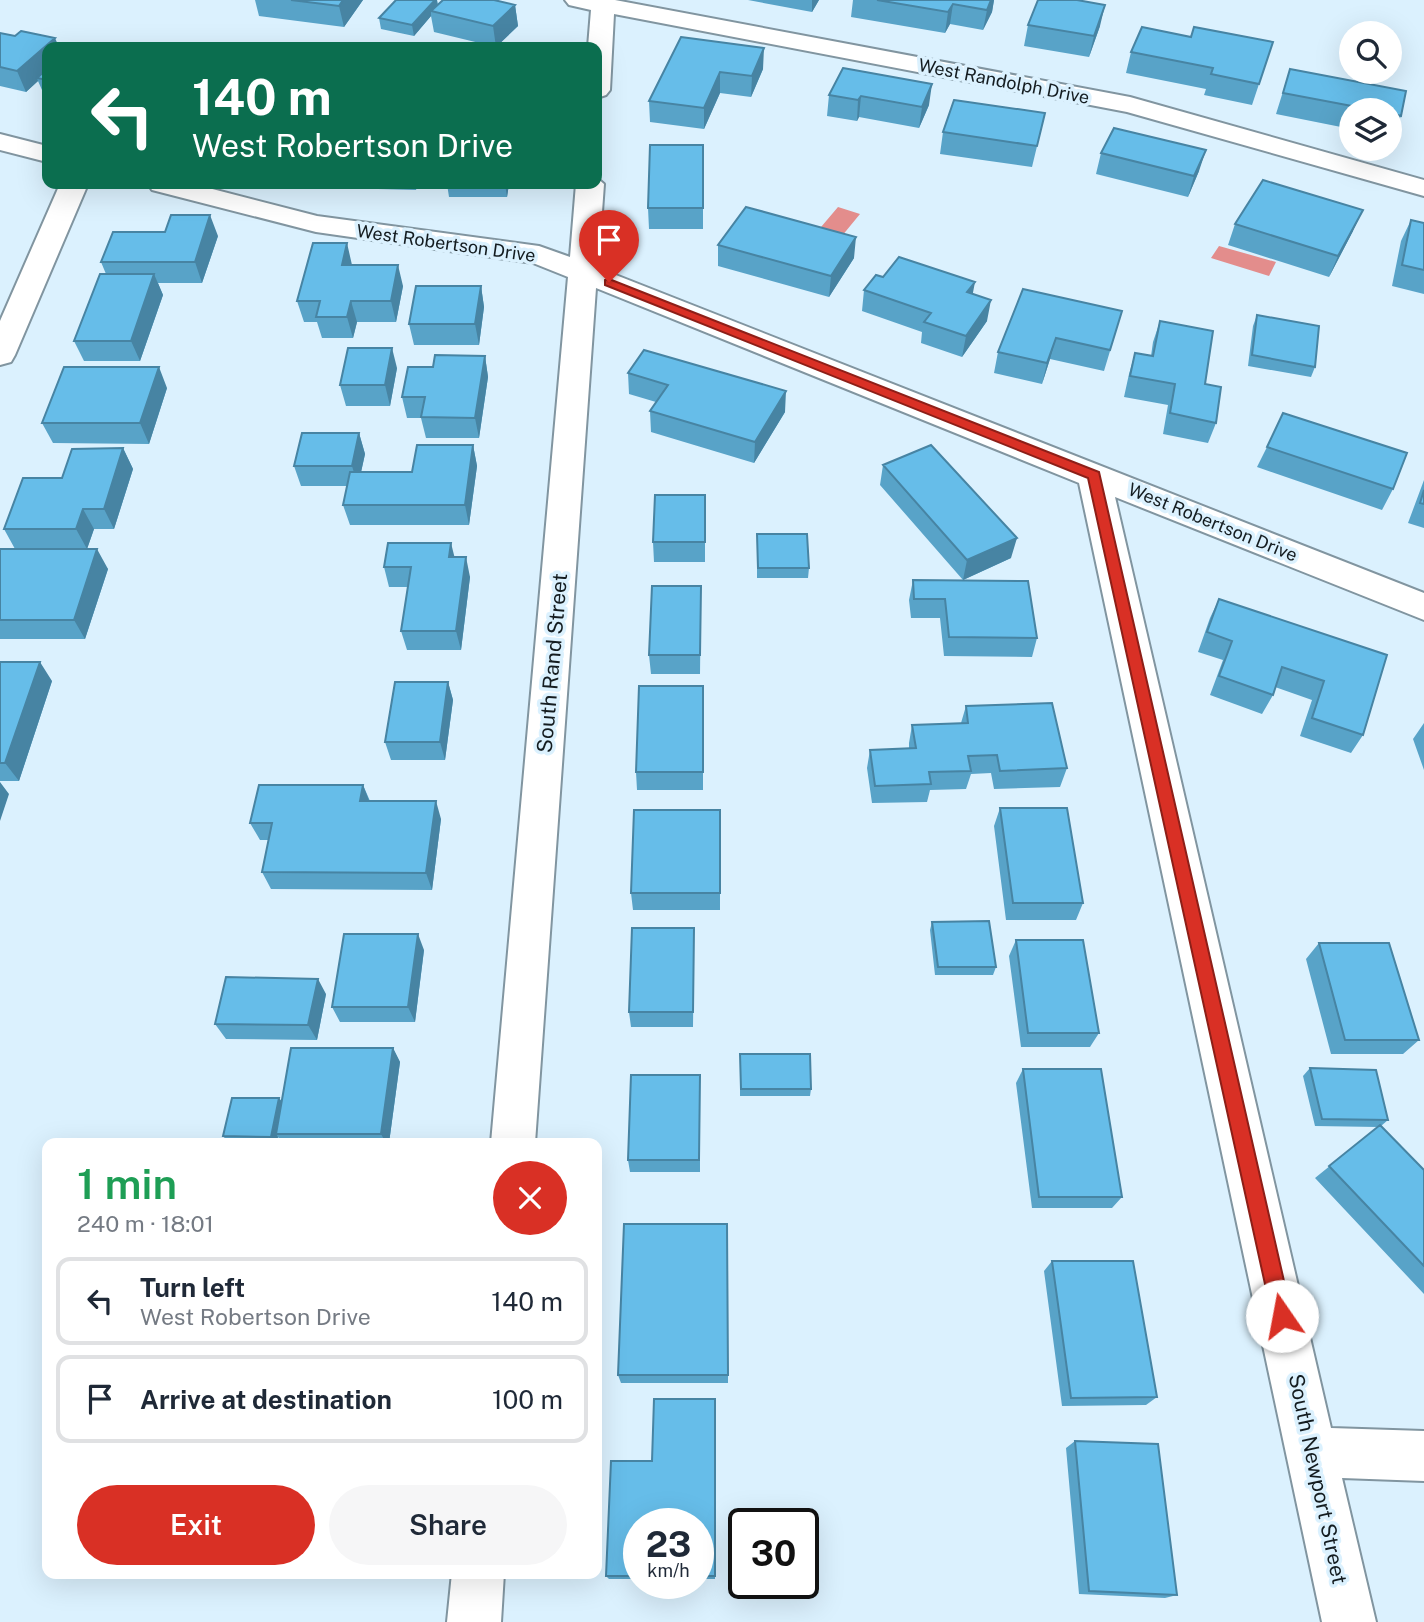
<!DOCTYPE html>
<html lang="en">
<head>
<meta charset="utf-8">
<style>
	:root { --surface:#fff; --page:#f6f6f7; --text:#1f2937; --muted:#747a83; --line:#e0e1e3; --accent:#d93025 }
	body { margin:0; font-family:"Public Sans",sans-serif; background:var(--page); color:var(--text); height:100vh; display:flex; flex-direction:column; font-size:26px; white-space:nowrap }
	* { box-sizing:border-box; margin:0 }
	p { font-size:23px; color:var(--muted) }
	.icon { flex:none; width:38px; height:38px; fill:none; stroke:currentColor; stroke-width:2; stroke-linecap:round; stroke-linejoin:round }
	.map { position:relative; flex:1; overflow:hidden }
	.drawer { position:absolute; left:42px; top:1138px; width:560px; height:441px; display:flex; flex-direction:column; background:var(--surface); border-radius:14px; box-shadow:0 7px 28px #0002 }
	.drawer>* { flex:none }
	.hud { position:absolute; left:42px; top:42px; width:560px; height:147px; border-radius:14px; box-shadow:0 7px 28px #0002; background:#0b6e4f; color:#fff; overflow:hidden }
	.controls { position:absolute; left:1339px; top:21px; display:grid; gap:14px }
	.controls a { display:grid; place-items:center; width:63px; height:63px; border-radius:50%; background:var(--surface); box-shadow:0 7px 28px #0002; font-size:35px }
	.speed { position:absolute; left:623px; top:1508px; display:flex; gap:14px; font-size:35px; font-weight:700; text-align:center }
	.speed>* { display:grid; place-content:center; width:91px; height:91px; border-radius:50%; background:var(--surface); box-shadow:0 7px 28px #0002; line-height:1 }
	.speed small { font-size:18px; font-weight:400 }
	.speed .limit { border:4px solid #111; border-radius:10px; background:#fff; color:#111 }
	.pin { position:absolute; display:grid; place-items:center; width:60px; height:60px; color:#fff; margin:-72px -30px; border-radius:50% 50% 50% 0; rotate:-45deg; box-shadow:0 0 7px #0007 }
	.pin .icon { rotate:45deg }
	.me { position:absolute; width:77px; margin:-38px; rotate:348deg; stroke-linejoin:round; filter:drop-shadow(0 0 5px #0008) }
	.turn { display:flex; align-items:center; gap:24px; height:147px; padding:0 35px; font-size:32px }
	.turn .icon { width:91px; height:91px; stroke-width:2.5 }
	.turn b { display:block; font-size:49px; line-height:60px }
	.round { display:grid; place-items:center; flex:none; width:74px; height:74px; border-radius:37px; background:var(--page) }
	.head { display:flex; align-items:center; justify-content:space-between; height:119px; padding:0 35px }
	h1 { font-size:42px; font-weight:600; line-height:52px; color:#1e9e55 }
	.button { display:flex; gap:14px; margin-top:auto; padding:14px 35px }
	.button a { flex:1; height:80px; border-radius:42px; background:var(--accent); color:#fff; font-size:28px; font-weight:600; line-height:80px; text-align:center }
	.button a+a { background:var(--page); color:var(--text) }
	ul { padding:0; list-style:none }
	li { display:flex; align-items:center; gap:21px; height:88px; margin:0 14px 10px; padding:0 21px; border:4px solid var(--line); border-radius:14px }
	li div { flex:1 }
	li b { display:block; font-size:26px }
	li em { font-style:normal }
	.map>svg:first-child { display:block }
</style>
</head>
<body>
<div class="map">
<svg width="1424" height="1622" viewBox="0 0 1424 1622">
	<rect width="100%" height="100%" fill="#dbf1fe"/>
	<path fill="#e38d8c" d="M838,207L860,214L832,248L810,240Z
		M1219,246L1276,262L1269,276L1211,258Z"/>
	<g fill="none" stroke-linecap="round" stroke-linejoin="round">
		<defs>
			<path id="minor" d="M565,0H615L1130,97L1424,180V196L1127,112L614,14L610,90L606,95L597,98V47H588L591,10L569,5Z
				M0,134L47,146V162L0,150Z
				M597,178L604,184L598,268L1424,593V620L1115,497L1331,1428L1424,1431V1481L1342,1478L1376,1622H1322L1079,483L596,288L535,1143H491L568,277L533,263L316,232L152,190L148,184H193L317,216L539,246L570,257L576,184H597Z
				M60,184H88L15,355L11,362L0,365V321Z
				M452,1573H504L501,1622H447Z"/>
		</defs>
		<use href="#minor" stroke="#8195a0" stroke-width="4"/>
		<use href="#minor" fill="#fff" fill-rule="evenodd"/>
	</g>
	<path fill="#58a3c8" d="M255,0H363L344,27L259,16Z
		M396,0H437L438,5H515L518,26L496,47L434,32L431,16L414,36L381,29L379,18Z
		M748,0H819L812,12Z
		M853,0H994L992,12L983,30L950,24L945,33L851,17Z
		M1028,25L1100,26L1089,57L1024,46Z
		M0,33L47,47V100L46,99L38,81L26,92L0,86Z
		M681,37L763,69L751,97L720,93L704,129L650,122L649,101Z
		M1191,37L1273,42L1252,105L1204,95L1206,89L1126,73L1131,52Z
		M843,68L929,105L919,128L859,117L857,121L827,116L829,95Z
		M1290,69L1406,91L1401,116L1392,137L1390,136V110H1351V129L1276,114Z
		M1045,113L1032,167L940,154L943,132Z
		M703,145V229H649L648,208Z
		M1101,153L1199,171L1188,197L1096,174Z
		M377,184H418L416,190L378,189Z
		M447,184H509L507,197H449Z
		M1411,220L1424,223V294L1392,286L1401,241Z
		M1235,224L1353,231L1329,277L1228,245Z
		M218,236L202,283H158L163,295L140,361H84L74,341L106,274L101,262Z
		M718,245L854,258L829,297L718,266Z
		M352,265L403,286L396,322H357L353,338H322L317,322H304L297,301Z
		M883,277L973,294L987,321L962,357L921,343L922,332L862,311L864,290Z
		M481,286L484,307L479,345H414L409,324Z
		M1122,311L1104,371L1050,359L1042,384L994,373L998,352Z
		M1257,315L1315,367L1311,377L1248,366L1253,326Z
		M1160,321L1205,384L1216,423L1208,443L1163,434L1168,405L1124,397L1129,374L1135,353L1151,356L1153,342Z
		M485,356L488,377L479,438H426L421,418H407L402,397L433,367Z
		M397,368L390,406H346L340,385Z
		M628,373L785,412L754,463L651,432L650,411L656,402L629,394Z
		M167,388L149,444L53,443L42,423Z
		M359,433L365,454L361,472H412L473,445L477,466L469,525H350L343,505L347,486H301L294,466Z
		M1267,447L1393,489L1382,510L1257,467Z
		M123,448L133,469L114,529H94L87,549L108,569L85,639H0V549H15L4,529L62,478Z
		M883,465L1011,558L963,580L880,485Z
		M1424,480V528L1408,523Z
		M705,495V562H654L653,542Z
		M757,534L809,568L808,578H757Z
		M454,557L470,577L461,650H407L401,631L408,587H389L384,567Z
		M913,580L1037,638L1032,657L944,656L940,618H911L909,600Z
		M701,586L700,674H651L649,655Z
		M1219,599L1387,655L1363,735L1351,753L1300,736L1312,700L1275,687L1273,695L1262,714L1210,695L1223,660L1198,652L1210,618Z
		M0,662L52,681L19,781H0Z
		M448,682L453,700L445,760H391L385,742Z
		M703,686V790H637L636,772Z
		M966,706L1067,768L1060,787L994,789L991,773L971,774L966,789L930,790L927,802L872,803L867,768L870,750L909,748V743L912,725L961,723Z
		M1424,723V770L1413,739Z
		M363,785L370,801L441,819L432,890L271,889L262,872L269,840H260L250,823Z
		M1000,808L1083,903L1076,920H1006L994,826Z
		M720,810V910H633L631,893Z
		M932,922L996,967L993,975H935L930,930Z
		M1016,940L1099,1033L1090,1047H1021L1009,956Z
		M1319,943L1419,1040L1403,1054H1331L1306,959Z
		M694,944L693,1027H631L629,1012Z
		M424,950L415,1022H340L332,1007Z
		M326,994L317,1040L226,1039L215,1024Z
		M393,1048L400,1062L389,1143H282L278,1137L277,1143H229L223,1136L279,1098L282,1102Z
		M740,1054L811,1089L810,1096H740Z
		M1310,1068L1388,1120L1381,1126L1424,1170V1294L1315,1178L1378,1127L1315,1126L1303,1076Z
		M1023,1069L1122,1197L1112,1208H1032L1016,1083Z
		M700,1075V1172H630L628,1160Z
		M1052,1261L1157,1397L1146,1405L1062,1406L1044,1271Z
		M618,1375H728V1383H621Z
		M715,1399V1579H698V1524H639V1579H609L606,1576L652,1461Z
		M1075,1441L1177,1595L1165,1598L1079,1594L1066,1448Z"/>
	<path fill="#4784a3" d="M343,0H363L344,27L339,6Z
		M435,0H437L438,9L431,11V16L414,36L412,25Z
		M812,0H819L812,12Z
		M991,0H994L992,12L983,30L987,10Z
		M953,4L950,24L945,33L948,12Z
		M515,5L518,26L496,47L493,26Z
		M1105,5L1100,26L1089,57L1094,36Z
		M55,38L59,47H47V73L37,78L38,81L26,92L17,71Z
		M764,48L763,69L751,97L752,76Z
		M720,72V93L704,129V108Z
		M932,84L929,105L919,128L922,107Z
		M861,96L859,117L857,121L858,100Z
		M1206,150L1199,171L1188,197L1194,176Z
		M505,184H509L507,197Z
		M1363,210L1353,231L1329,277L1338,256Z
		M210,215L218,236L202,283L195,262Z
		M856,237L854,258L829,297L831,276Z
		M347,243L352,265H342Z
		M398,265L403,286L396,322L391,301Z
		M154,274L163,295L140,361L131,341Z
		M975,282L971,303L967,292Z
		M481,286L484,307L479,345L475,324Z
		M991,300L987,321L962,357L966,336Z
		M351,301L357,322L353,338L347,317Z
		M1056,338L1050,359L1042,384L1047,363Z
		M392,348L397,368L390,406L385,385Z
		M485,356L488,377L479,438L475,418Z
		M159,367L167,388L149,444L140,423Z
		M786,391L785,412L754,463L755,442Z
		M359,433L365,454L358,486L352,466Z
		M473,445L477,466L469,525L465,505Z
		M123,448L133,469L114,529L104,509Z
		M83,509L94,529L87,549L76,529Z
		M1017,538L1011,558L963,580L967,560Z
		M451,543L456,563L449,557Z
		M97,549L108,569L85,639L74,620Z
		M466,557L470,577L461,650L456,631Z
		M40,662L52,681L19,781L5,763Z
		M448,682L453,700L445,760L440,742Z
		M0,782L9,794L0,821Z
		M363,785L370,803L360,801Z
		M436,801L441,819L432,890L426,873Z
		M418,934L424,950L415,1022L408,1007Z
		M318,979L326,994L317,1040L308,1025Z
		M393,1048L400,1062L389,1143H386L381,1134Z
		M279,1098L284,1105L276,1134L278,1137L276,1143L271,1137Z"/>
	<path fill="#66bde9" stroke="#4784a3" stroke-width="2" d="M291,0H343L339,6Z
		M396,0H435L412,25L379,18Z
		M443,0H494L515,5L493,26L431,11Z
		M877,0H991L987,10L953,4L948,12Z
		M1038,0H1077L1105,5L1094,36L1028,25Z
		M1142,27L1191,37L1194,27L1273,42L1259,84L1211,74L1213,68L1131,52Z
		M21,31L55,38L17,71L0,67V33L15,36Z
		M681,37L764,48L752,76L720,72L704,108L649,101Z
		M843,68L932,84L922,107L861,96L858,100L829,95Z
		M47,69V80L37,78Z
		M1290,69L1406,91L1401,116L1390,113V110H1373L1283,93Z
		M954,100L1045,113L1037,146L943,132Z
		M1114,128L1206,150L1194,176L1101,153Z
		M650,145H703V208H648Z
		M1263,180L1363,210L1338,256L1235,224Z
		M746,207L856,237L831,276L718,245Z
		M171,215H210L195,262H101L113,232H165Z
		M1411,220L1424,223V270L1402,265Z
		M313,243H347L342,265H398L391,301H351L347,317H316L320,301H297Z
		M899,257L975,282L967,292L991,300L966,336L924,322L931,313L864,290L876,275L883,277Z
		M100,274H154L131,341H74Z
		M416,286H481L475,324H409Z
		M1023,289L1122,311L1110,350L1056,338L1047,363L998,352Z
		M1257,315L1319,326L1315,367L1252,355Z
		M1160,321L1213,331L1205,384L1221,387L1216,423L1170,413L1175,384L1130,376L1135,353L1153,356Z
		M348,348H392L385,385H340Z
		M644,350L786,391L755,442L650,411L668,385L628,373Z
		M435,355L485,356L475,418L421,417L425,397H402L408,367H433Z
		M64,367H159L140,423H42Z
		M1283,413L1407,453L1393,489L1267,447Z
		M302,433H359L352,466H294Z
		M417,445H473L465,505H343L350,472H412Z
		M931,445L1017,538L967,560L883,465Z
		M123,448L104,509H83L76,529H4L23,478H62L72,449Z
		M1424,490V504L1420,503Z
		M655,495H705V542H653Z
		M757,534H807L809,568H758Z
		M388,543H451L449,557H466L456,631H401L411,567H384Z
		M0,549H97L74,620H0Z
		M913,580L1028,581L1037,638L949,637L945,599H914Z
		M652,586H701L700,655H649Z
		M1219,599L1387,655L1363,735L1312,718L1324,681L1282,667L1273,695L1219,676L1232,641L1207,632Z
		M0,662H40L5,763H0Z
		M395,682H448L440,742H385Z
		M639,686H703V772H636Z
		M1052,703L1067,768L1000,771L997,755L968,756L971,771L929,772L931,784L875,786L870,750L916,748L912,725L968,723L966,706Z
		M259,785H363L360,801H436L426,873L262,872L272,823H250Z
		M1000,808H1067L1083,903H1013Z
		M634,810H720V893H631Z
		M989,921L996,967H938L932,922Z
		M632,928H694L693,1012H629Z
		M344,934H418L408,1007H332Z
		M1016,940H1083L1099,1033H1028Z
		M1319,943H1389L1419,1040H1345Z
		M226,977L318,979L308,1025L215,1024Z
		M291,1048H393L381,1134H276Z
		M740,1054H810L811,1089H741Z
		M1310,1068L1376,1070L1388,1120L1322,1119Z
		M1023,1069H1101L1122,1197H1039Z
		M631,1075H700L699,1160H628Z
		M232,1098H279L271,1137L223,1136Z
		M1380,1125L1424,1170V1266L1329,1166Z
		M624,1224H727L728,1375H618Z
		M1052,1261H1133L1157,1397L1071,1398Z
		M654,1399H715V1576H698V1524H639V1576H606L611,1461H652Z
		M1075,1441L1158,1444L1177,1595L1089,1591Z"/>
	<path fill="#d93025" stroke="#8d1f18" stroke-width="2" d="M609,279L1099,472L1292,1316L1289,1323L1282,1326L1275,1323L1272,1316L1088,478L605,285V280Z"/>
	<g text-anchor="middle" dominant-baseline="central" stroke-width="7" stroke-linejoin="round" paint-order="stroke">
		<g font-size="18" fill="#141c20" stroke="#dbf1fe">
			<text transform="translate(1004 81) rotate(11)">West Randolph Drive</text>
			<text transform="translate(446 243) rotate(8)">West Robertson Drive</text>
			<text transform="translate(1213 522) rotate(22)">West Robertson Drive</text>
		</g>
		<g font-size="21" fill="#141c20" stroke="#dbf1fe">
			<text transform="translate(552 663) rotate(-85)">South Rand Street</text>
			<text transform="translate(1318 1479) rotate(78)">South Newport Street</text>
		</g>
	</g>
</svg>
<div class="controls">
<a><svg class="icon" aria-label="search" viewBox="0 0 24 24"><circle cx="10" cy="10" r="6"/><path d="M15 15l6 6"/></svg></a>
<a><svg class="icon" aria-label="layers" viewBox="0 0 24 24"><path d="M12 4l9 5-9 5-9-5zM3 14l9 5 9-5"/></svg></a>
</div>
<div class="speed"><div>23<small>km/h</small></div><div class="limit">30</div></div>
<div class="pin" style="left:609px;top:282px;background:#d93025"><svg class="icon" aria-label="arrive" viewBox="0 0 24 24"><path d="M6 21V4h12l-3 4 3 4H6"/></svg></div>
<svg class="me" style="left:1282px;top:1316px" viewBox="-20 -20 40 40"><circle r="19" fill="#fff"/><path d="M0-13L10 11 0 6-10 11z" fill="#d93025"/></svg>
<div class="hud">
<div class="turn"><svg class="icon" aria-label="left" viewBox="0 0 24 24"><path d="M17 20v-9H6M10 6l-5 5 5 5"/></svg><div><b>140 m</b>West Robertson Drive</div></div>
</div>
<section class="drawer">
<div class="head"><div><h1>1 min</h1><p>240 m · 18:01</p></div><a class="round" style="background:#d93025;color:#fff"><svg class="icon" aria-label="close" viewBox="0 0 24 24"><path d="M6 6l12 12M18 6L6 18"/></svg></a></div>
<ul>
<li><svg class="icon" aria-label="left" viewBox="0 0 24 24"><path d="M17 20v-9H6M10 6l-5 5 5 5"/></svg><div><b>Turn left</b><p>West Robertson Drive</p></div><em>140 m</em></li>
<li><svg class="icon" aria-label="arrive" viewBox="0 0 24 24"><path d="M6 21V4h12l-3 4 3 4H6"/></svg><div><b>Arrive at destination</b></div><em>100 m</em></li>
</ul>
<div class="button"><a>Exit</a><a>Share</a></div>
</section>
</div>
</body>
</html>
